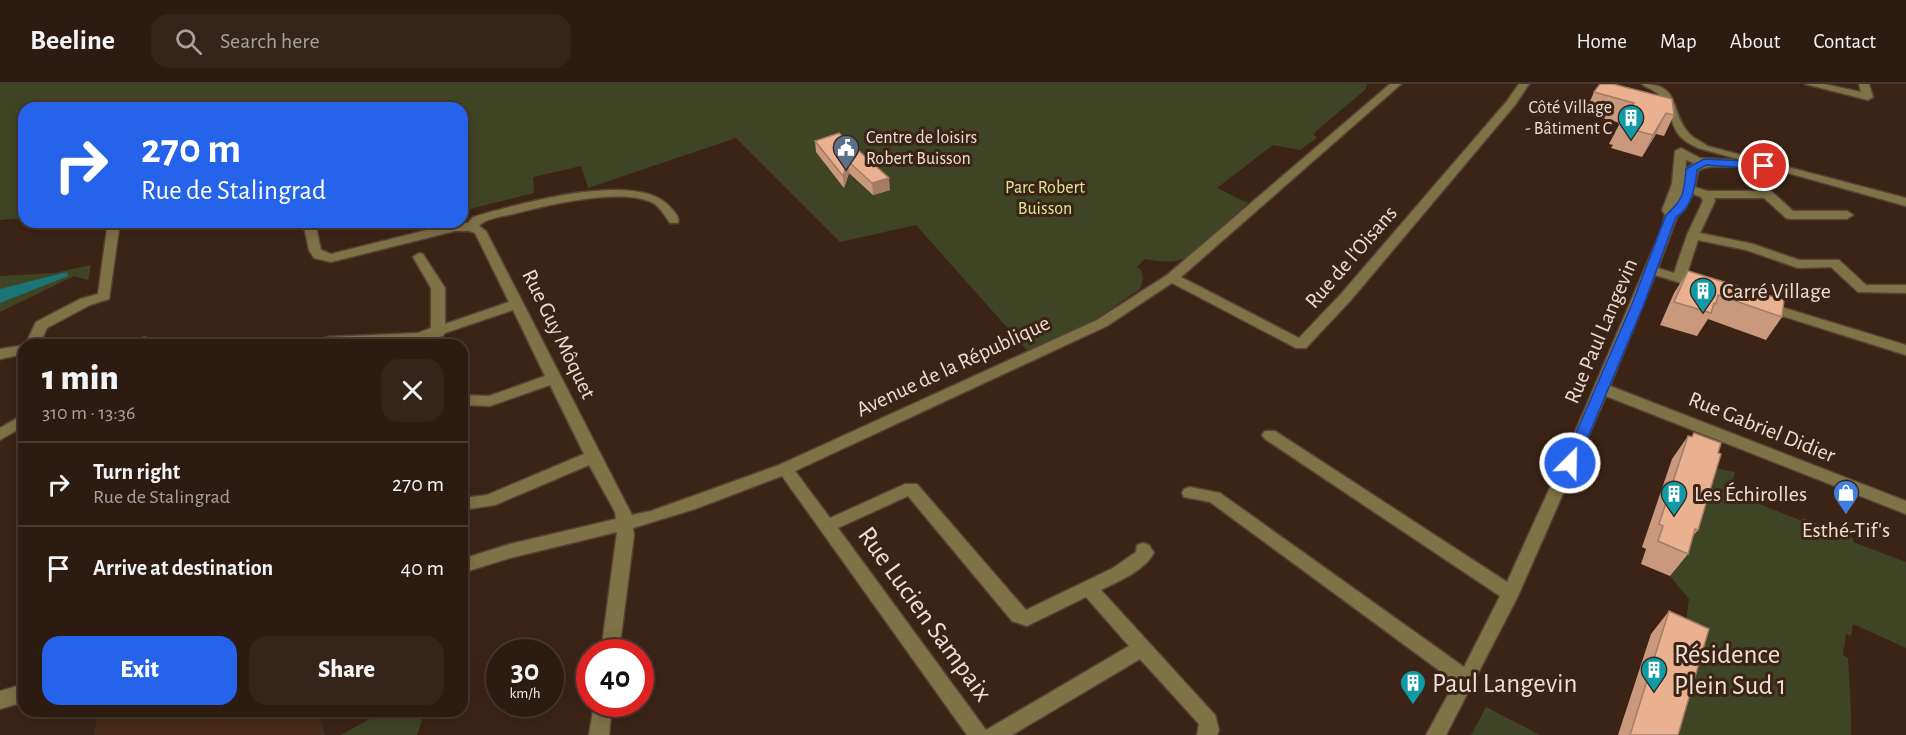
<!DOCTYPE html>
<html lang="en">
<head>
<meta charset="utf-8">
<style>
	:root { --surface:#2c1b10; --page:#342419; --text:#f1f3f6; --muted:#a6a19f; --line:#483930; --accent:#2563eb }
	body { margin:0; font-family:"Alegreya Sans",sans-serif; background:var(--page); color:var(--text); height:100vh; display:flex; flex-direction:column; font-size:22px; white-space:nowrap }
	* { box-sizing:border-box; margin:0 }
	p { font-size:20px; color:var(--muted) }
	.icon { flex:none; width:33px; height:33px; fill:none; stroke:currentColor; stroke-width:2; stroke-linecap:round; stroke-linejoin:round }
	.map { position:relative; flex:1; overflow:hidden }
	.panel { position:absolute; left:18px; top:255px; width:450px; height:378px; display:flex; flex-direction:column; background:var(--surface); border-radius:18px; box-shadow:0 3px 15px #0003,0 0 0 2px var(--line) }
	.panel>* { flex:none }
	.banner { position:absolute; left:18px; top:18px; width:450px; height:126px; border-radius:18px; box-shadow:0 3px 15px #0003,0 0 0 2px var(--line); background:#2563eb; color:#fff; overflow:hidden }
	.speed { position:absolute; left:486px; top:555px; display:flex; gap:12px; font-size:30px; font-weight:700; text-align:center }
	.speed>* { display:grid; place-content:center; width:78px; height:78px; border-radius:50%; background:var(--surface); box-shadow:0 3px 15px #0003,0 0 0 2px var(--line); line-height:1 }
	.speed small { font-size:15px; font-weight:400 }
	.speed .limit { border:9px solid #d22; background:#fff; color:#111 }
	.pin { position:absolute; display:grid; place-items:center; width:51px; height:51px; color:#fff; margin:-26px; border:3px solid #fff; border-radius:50%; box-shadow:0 2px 6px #0007 }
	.me { position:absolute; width:66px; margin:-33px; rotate:23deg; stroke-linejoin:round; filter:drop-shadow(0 0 4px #0008) }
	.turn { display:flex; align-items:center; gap:21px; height:126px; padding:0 24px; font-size:27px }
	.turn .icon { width:78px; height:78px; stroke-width:2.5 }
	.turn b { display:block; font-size:42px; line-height:51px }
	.round { display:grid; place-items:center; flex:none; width:63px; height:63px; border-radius:18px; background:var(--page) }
	.summary { display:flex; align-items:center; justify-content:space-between; height:102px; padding:0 24px }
	h1 { font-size:36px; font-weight:800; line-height:45px }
	.button { display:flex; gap:12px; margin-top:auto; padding:12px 24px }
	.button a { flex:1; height:69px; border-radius:18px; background:var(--accent); color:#fff; font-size:24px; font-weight:800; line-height:69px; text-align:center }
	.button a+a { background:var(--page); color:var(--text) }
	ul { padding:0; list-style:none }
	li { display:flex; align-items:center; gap:18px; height:84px; padding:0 24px; border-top:2px solid var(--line) }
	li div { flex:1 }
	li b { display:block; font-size:22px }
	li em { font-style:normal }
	header { display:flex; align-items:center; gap:36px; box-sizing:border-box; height:84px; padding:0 30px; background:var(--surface); border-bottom:2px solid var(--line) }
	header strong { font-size:28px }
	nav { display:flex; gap:33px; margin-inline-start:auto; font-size:21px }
	.search { width:420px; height:54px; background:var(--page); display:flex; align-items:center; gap:15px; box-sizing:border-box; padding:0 21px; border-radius:18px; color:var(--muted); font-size:22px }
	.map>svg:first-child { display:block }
</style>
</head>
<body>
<header>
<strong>Beeline</strong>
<div class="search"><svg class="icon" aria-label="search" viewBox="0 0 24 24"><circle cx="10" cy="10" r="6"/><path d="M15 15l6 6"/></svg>Search here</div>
<nav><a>Home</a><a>Map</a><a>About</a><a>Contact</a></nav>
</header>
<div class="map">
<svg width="1906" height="651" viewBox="0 0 1906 651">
	<rect width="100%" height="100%" fill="#3b2416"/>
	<path fill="#492c19" d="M98,627H317L325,651H94Z"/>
	<path fill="#3f4524" d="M0,0H1367L1366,5L1315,48L1314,51L1317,54L1300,66L1273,61L1217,104L1248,119L1191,171C1177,180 1161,178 1145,175L1137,183L1141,186L1143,195L1140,205L1087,241L1028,267L916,141L840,158L736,54L588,104L581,82L533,93L534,109L462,127V24H24V134L0,136Z
		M91,181L88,196L74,192L0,228V192L55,189Z
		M1705,382L1735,388L1729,408L1802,437L1803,434L1853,454V458L1906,478V564L1853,540L1851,552L1846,550L1843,571L1848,574C1849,599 1852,625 1851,651H1672L1689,515L1670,492Z
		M1486,623L1540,651H1471Z
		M384,627H425L417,651H341Z"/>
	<path fill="#1b7476" d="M67,188L68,192L0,219V205Z"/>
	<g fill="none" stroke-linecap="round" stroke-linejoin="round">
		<defs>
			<path id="minor" d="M1390,0H1401L1181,193L1299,254L1341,210L1507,17L1519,0H1529L1515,21L1351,216L1306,264H1296L1172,199L1107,242L795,387L830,434L905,400H917L1026,526L1113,484L1136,468L1137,461L1143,459L1149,461L1154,469C1144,487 1119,497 1101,506L1215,631L1219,646L1217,651H1197L1199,640L1140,575L1012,651H967L782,392L695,425L633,444L634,451L619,568H601L617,448L510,474L462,489V475L510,460L616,435L615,428L589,381L495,421L462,426V414L487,411L584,370L550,301L490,322L462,321V311L489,312L545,292L513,226L445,249L443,252L419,257L312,261L314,258L328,253L418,249L431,244V204L413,173L419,169L423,170L445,204V240L509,218L475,149L469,147H455L331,178L314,174L309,166L303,138H315L321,166L331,170L455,139H468L473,133C515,121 640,84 671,124C675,129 680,133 678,139H670C665,132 659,121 651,118C618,103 544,122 509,131C499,133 485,135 479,142L486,147L632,431L651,427L779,381L1097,236L1167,191ZM908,412L1012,537L1027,542L1086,513L1129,562L986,646L838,444Z
				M1642,0C1682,0 1669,26 1688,48C1693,55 1702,57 1707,62L1906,114V122L1698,64C1663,48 1679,33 1661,13C1656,6 1648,5 1642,0Z
				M1805,0H1824L1861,8L1859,0H1869L1873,13L1868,16Z
				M1681,64L1700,74L1733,76L1739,79C1728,87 1712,78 1698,87L1695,103L1707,107H1771L1793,127H1847L1853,131L1847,135H1790L1786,134L1764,114H1714L1715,117L1700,149L1753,160L1799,176H1839L1866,201H1906V209L1858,208L1831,183L1798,184L1746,166L1698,156L1686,193L1705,198L1707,201L1700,205L1655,191L1610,302L1906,417V430L1606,312L1518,512L1446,651H1426L1455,598L1210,418L1184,413L1182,409L1184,405L1190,403L1220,409L1464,583L1500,512L1265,355L1262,351L1265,347H1275L1507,498L1572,355L1662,144L1665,131L1662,126L1672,100L1675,67ZM1686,76L1694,79L1686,85L1685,99ZM1693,110L1701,113L1703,117L1687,151L1674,189L1658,184L1677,133L1685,125Z
				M113,141L119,145L109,215L90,221L47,244L39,261H24V270L0,275V265L25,261L36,238L80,215L98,210L107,145Z
				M1765,218L1906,261V271L1760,225L1758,222Z
				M144,253L156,258L158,261H133Z
				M242,255L247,257L249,261H235L237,257Z
				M24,330V342L0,356V344Z
				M24,600V618L0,625V607Z
				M594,620H612L609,651H589Z"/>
		</defs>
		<use href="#minor" stroke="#584235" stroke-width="3"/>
		<use href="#minor" fill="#7e7247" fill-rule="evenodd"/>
	</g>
	<path fill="#c9987d" d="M1594,8L1674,31L1664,52L1656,50L1642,73L1611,64L1613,61L1609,60L1620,39L1585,29Z
		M839,49L890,106L873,111L849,89L844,104L816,68L815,57Z
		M1688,187L1782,233L1766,256L1708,235L1697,252L1660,241L1674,209Z
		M1694,349L1718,369L1698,446L1693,452L1688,470L1670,492L1641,480L1646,465L1642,463L1672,375L1688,352L1691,353Z
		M1669,527L1678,651H1618L1651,550Z"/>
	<path fill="#a47c66" d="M1666,29L1656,50L1642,73L1653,51Z
		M848,77L849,89L844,104L843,92Z
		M889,94L890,106L873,111L872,99Z"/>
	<path fill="#eab191" stroke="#a47c66" stroke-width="1.5" d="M1600,0H1613L1672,15L1674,31L1666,29L1653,51L1622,43L1623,40L1619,39L1634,19L1594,8Z
		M839,49L889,94L872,99L848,77L843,92L815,57Z
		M1688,187L1784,216L1782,233L1718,211L1716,220L1714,219L1711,229L1674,218Z
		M1694,349L1721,359L1718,369L1721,370L1698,446L1695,445L1688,470L1658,457L1663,442L1659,440L1688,352L1692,353Z
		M1669,527L1709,545L1678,651H1630Z"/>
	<path fill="#2563eb" stroke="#184099" stroke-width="1.5" d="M1704,75L1764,78L1769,82L1764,85L1706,81L1697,86C1695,103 1692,124 1676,133L1644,220L1577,379L1575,383H1565L1563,379L1632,220L1666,131C1684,115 1684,109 1686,85Z"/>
	<defs>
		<symbol id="building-pin" viewBox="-11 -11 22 30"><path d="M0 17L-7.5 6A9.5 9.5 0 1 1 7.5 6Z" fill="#0f9aa8" stroke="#3b2416"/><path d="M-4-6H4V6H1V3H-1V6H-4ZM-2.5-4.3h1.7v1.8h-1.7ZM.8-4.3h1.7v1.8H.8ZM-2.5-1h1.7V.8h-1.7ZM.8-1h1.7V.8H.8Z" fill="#fff"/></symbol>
		<symbol id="civic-pin" viewBox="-11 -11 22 30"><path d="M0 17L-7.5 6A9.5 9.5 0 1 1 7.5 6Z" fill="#5c6f8a" stroke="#3b2416"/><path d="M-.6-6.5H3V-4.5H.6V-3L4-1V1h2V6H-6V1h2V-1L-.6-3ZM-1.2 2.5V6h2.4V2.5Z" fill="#fff"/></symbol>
		<symbol id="shop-pin" viewBox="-11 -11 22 30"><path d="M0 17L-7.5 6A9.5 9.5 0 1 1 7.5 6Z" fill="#3f7fe0" stroke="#3b2416"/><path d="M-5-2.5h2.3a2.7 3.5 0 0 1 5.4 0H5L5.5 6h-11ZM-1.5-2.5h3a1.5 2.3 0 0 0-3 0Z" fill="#fff"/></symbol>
	</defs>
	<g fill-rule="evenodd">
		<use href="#building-pin" x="1616" y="19" width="30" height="40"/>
		<use href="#civic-pin" x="831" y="49" width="30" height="40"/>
		<use href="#building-pin" x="1688" y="192" width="30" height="40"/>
		<use href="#shop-pin" x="1831" y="394" width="30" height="40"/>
		<use href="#building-pin" x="1659" y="395" width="30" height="40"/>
		<use href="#building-pin" x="1639" y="571" width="30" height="40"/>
		<use href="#building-pin" x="1398" y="584" width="30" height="40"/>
	</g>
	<g text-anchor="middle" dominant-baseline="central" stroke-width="6" stroke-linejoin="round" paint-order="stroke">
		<g font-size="18" fill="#eeded5" stroke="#3b2416" text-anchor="end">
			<text x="1612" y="24">Côté Village<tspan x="1612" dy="21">- Bâtiment C</tspan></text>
			<text x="866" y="54" text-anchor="start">Centre de loisirs<tspan x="866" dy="21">Robert Buisson</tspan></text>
		</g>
		<g font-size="18" fill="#dbea95" stroke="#3b2416">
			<text x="1045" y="104">Parc Robert<tspan x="1045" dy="21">Buisson</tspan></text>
		</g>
		<g font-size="22" fill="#eeded5" stroke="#3b2416">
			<text transform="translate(1351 173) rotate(-49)">Rue de l'Oisans</text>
			<text transform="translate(1601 247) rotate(-67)">Rue Paul Langevin</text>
			<text transform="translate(559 250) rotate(64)">Rue Guy Môquet</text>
			<text transform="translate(953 282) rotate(-25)">Avenue de la République</text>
			<text transform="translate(1762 343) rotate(22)">Rue Gabriel Didier</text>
		</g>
		<g font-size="22" fill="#eeded5" stroke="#3b2416" text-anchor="start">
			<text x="1722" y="207">Carré Village</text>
			<text x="1694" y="410">Les Échirolles</text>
			<text x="1846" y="446" text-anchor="middle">Esthé-Tif's</text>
		</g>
		<g font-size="27" fill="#eeded5" stroke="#3b2416">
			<text transform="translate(925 530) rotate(54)">Rue Lucien Sampaix</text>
		</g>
		<g font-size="27" fill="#eeded5" stroke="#3b2416" text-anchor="start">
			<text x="1674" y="570">Résidence<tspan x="1674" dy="31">Plein Sud 1</tspan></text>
			<text x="1432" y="599">Paul Langevin</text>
		</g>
	</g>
</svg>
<div class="speed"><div>30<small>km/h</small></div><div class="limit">40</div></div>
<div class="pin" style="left:1764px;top:82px;background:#d93025"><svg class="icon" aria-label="arrive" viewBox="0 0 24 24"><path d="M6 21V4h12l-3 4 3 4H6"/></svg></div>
<svg class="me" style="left:1570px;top:379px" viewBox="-20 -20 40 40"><circle r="17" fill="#2563eb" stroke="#fff" stroke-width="3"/><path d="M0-11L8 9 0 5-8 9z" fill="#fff"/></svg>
<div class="banner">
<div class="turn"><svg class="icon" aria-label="right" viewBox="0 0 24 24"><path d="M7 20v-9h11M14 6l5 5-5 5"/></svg><div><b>270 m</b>Rue de Stalingrad</div></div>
</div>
<section class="panel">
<div class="summary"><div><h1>1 min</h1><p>310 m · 13:36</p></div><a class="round"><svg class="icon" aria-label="close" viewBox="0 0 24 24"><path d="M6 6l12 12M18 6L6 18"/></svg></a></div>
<ul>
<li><svg class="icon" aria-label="right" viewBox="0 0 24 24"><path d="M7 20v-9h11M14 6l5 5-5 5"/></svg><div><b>Turn right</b><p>Rue de Stalingrad</p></div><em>270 m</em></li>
<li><svg class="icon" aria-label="arrive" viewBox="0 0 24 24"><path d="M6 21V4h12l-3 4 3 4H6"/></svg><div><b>Arrive at destination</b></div><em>40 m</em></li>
</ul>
<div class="button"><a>Exit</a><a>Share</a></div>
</section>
</div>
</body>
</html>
